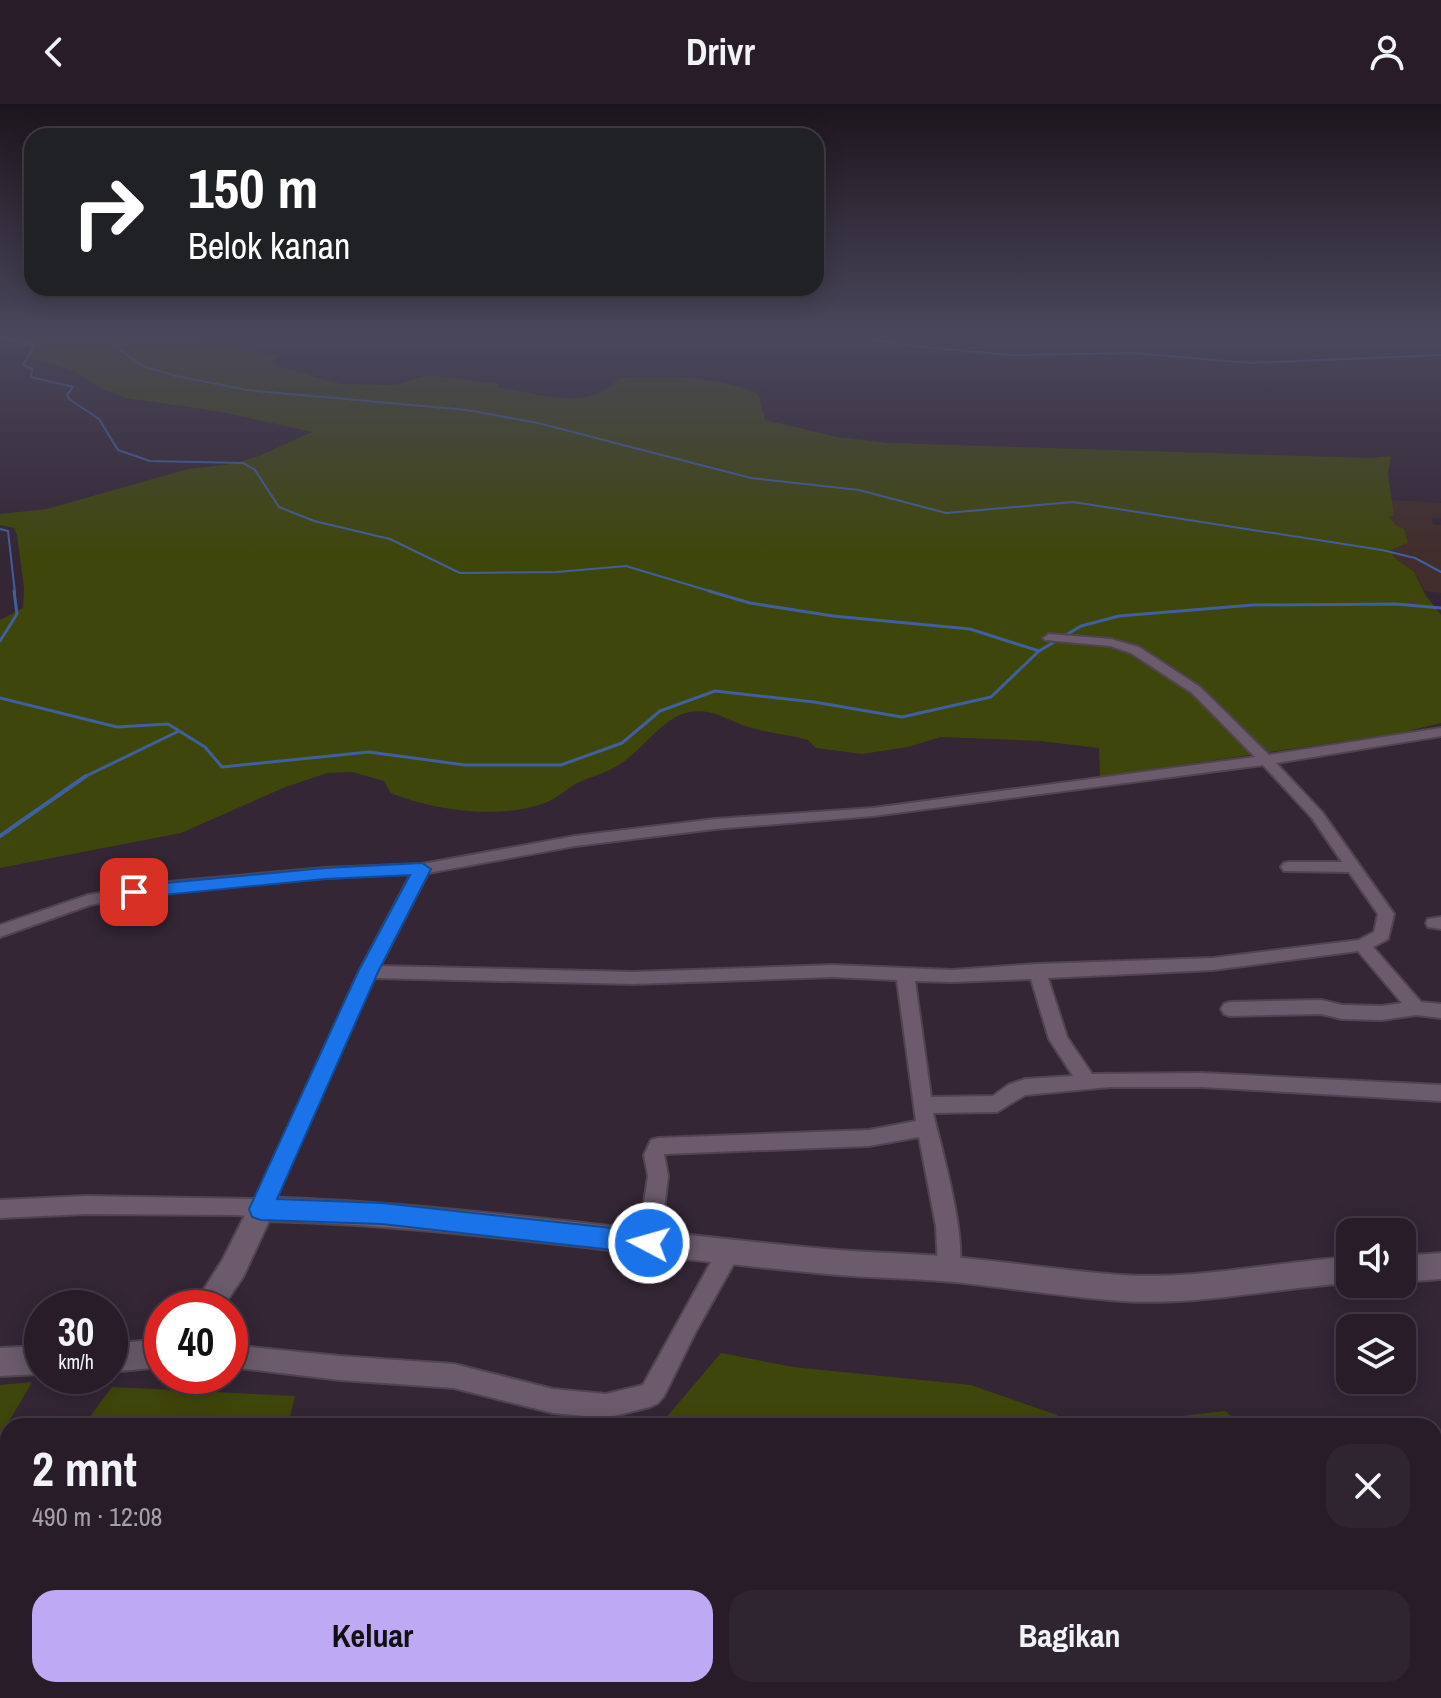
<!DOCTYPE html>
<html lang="id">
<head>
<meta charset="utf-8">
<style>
	:root { --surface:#271c28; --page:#2f2530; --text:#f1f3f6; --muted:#a4a1a8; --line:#433a45; --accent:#bea9f5 }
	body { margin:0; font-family:"Archivo Narrow",sans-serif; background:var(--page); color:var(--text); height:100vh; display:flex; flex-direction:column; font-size:30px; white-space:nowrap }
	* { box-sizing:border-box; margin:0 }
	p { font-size:26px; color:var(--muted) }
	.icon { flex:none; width:44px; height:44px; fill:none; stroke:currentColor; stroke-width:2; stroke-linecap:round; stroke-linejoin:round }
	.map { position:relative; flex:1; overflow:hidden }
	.sheet { position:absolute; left:0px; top:1314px; width:1442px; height:280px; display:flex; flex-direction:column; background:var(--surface); border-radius:24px 24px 0 0; box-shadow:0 4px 20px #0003,0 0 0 2px var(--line) }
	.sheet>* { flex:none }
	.guide { position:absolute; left:24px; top:24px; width:800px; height:168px; border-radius:24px; box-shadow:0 4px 20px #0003,0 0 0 2px var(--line); background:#202124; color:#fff; overflow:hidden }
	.buttons { position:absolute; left:1336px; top:1114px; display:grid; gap:16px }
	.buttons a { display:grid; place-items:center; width:80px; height:80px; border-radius:16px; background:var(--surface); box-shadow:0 4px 20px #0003,0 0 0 2px var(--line); font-size:40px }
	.speed { position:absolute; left:24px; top:1186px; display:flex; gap:16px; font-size:40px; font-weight:700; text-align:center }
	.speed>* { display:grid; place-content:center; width:104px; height:104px; border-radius:50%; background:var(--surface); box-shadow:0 4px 20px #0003,0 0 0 2px var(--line); line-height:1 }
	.speed small { font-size:20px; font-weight:400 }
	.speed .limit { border:12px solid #d22; background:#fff; color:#111 }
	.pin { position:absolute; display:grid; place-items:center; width:68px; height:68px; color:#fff; margin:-34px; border-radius:16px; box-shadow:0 4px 12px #0006 }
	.me { position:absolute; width:88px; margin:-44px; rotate:276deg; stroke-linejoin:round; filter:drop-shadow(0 0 6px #0008) }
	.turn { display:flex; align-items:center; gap:28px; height:168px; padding:0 32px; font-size:36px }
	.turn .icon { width:104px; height:104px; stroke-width:2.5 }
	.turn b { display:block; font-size:56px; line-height:68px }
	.round { display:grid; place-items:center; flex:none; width:84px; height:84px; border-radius:24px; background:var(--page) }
	.summary { display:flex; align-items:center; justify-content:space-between; height:136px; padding:0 32px }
	h1 { font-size:48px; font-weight:800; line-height:60px }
	.action { display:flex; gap:16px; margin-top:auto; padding:16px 32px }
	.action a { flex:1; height:92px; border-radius:24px; background:var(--accent); color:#111; font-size:32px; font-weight:800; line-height:92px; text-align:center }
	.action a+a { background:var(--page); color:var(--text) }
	header { display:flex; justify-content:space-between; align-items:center; height:104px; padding:0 32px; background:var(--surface); font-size:36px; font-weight:800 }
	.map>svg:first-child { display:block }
</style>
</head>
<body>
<header><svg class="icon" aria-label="back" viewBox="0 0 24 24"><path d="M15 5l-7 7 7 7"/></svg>Drivr<svg class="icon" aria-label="person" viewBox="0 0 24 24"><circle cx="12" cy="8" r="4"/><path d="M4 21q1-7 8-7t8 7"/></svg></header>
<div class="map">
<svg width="1441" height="1594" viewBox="0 0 1441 1594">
	<rect width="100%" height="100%" fill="#342635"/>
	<path fill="#412d2c" d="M1391,396L1441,399V414H1432L1433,420L1441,421V489L1425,487L1414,468L1395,454L1390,446L1408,439L1389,412Z"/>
	<path fill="#3f460b" d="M0,228H184L210,241L281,251L274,257L276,262L341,280L396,281L427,271L499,280L498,284C540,288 587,310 619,274C659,271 721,272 758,290L765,316L837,333L887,339L1370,354L1391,352L1388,370L1394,411L1389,413L1397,422L1404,425L1408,439L1390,446L1395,454L1414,468L1426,492L1441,511V619L1400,629L1100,673L1099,644L1040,637L941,633L908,643L862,650L816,644L808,636C789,631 768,629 748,623C728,617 714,604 690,608C665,612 647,640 627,655C613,666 600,670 584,676C571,680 560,693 547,698C503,716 434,707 391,689L384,677L352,668L327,669L283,684L181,729L0,764V516L23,504L24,484L17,431L14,424L0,421V410L47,405L188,365L232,360L259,352L312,328L222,308L127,294L102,285L71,266L26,253L30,242L0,235Z
		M721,1249L793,1263L971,1281L1057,1311L1058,1322H659Z
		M32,1278L0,1333V1281Z
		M112,1283L295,1292L288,1322H83Z
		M1225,1307L1244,1322H1137V1317Z
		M0,1371L8,1374V1586H1434V1392L1441,1391V1594H0Z"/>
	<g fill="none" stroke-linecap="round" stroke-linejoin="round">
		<path stroke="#405f9e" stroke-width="2" d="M94,228L143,262L176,272L247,286L467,306L538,319L751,374L859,386L946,409L1073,398L1382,446L1415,454L1441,468
			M825,228L919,243L1011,251L1134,249L1249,259L1441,251
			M0,233L35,241L23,261L32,265L31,273L73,283L67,291L69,295L99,315L118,346L150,357L243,359L255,366L279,403L314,417L390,435L460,469L557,468L626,462L716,489
			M0,425L8,427L15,489"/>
		<path stroke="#405f9e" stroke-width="3" d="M709,487L750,499L833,512L970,525L1039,547
			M0,537L17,510L14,487
			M0,594L117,623L168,620L205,643L222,663L369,648L465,661H561L622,639L660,607L715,587L814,598L902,613L991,593L1039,547L1081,522L1119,512L1253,501L1396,500L1441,504
			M82,674L179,627"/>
		<path stroke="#405f9e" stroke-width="4" d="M0,732L86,672"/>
		<defs>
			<path id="street" d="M1049,530L1111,535L1139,543L1200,583L1269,651L1441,624V632L1276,659L1322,708L1394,810L1388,835L1373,843L1421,898L1441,900V914L1416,911L1382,916L1342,915L1321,910L1230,912L1224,910L1221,905L1224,900L1230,898L1321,896L1342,901L1382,902L1402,899L1358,847L1213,866L1048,874L1067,933L1092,970L1202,969L1441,981V997L1202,983H1110L1025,991L997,1008L933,1009C941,1043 970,1143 957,1172L949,1175L941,1172L938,1165L936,1122L919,1033L869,1042L664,1050L668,1072L660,1139L657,1146L649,1149L641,1146L638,1139L648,1072L644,1051L651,1036L658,1034L869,1026L916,1017L897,876L833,873L633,880L374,874L268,1112L261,1114L238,1111L86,1110L0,1114V1096L86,1092L255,1095L359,868L411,770L325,774L157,789L90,801L0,833V821L88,791L157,779L325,764L422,760L575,732L715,715L873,704L1255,653L1192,589L1131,549L1110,542L1045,536L1043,534ZM1263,661L1312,714L1342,758H1289L1284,759L1281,763L1284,767L1349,768L1378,810L1374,828L1359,836L1213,854L1037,860L952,866L833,861L633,868L380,862L428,769L575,742L715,725L873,712ZM1031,875L1049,935L1073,972L1025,975L1008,981L993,992L931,993L915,877L952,878Z
				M1441,813V825L1428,823L1426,819L1428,815Z
				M729,1137L737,1140L740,1147L737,1154L695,1229L664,1292L658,1299L650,1303L606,1314L553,1309L454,1284L340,1276L230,1263V1241L340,1252L454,1260L553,1285L606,1290L643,1281L721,1140Z"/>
			<path id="secondary" d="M261,1093C451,1099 638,1128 826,1145C869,1149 911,1149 953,1153C1009,1158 1065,1167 1121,1171C1198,1176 1274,1158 1350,1153V1179C1274,1184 1198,1202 1122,1197C1066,1193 1010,1184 954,1178C912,1174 869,1174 827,1170C641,1153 456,1122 269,1117L243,1173L222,1204H192L223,1155L252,1097Z
				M1441,1149V1175L1402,1178V1152Z
				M162,1235V1263L110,1268V1240Z
				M42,1242V1270L0,1272V1244Z"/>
		</defs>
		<use href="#street" stroke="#504450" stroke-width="4"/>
		<use href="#secondary" stroke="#504450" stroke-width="4"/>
		<use href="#street" fill="#6b5b6c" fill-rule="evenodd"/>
		<use href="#secondary" fill="#6b5b6c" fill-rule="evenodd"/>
	</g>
	<linearGradient id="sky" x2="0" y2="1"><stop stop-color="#1d151d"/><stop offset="0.51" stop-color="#4a475c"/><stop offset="1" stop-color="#4a475c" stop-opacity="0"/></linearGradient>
	<rect width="1441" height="451" fill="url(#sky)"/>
	<path fill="#1a73e8" stroke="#114b97" stroke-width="2" d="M422,759L431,765L378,868L277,1095L382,1099L649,1128L658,1131L661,1139L658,1147L649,1150L382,1120L261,1116L252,1113L249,1105L358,868L410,771L325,775L134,794L125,788L134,782L325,764Z"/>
</svg>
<div class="buttons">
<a><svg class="icon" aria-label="sound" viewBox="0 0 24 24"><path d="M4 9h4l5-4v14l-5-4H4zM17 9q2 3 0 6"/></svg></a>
<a><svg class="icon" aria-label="layers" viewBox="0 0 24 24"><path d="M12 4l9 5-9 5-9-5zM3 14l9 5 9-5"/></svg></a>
</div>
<div class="speed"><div>30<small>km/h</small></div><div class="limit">40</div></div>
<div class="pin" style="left:134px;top:788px;background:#d93025"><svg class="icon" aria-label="arrive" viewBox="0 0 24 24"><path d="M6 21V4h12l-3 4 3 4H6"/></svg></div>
<svg class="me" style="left:649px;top:1139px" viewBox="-20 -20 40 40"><circle r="17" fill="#1a73e8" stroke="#fff" stroke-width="3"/><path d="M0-11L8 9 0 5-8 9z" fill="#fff"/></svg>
<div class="guide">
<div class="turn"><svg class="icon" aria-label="right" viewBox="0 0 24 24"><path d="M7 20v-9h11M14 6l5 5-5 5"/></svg><div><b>150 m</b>Belok kanan</div></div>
</div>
<section class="sheet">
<div class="summary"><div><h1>2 mnt</h1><p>490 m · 12:08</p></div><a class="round"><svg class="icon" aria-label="close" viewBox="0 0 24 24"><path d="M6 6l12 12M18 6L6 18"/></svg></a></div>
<div class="action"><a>Keluar</a><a>Bagikan</a></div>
</section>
</div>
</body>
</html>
